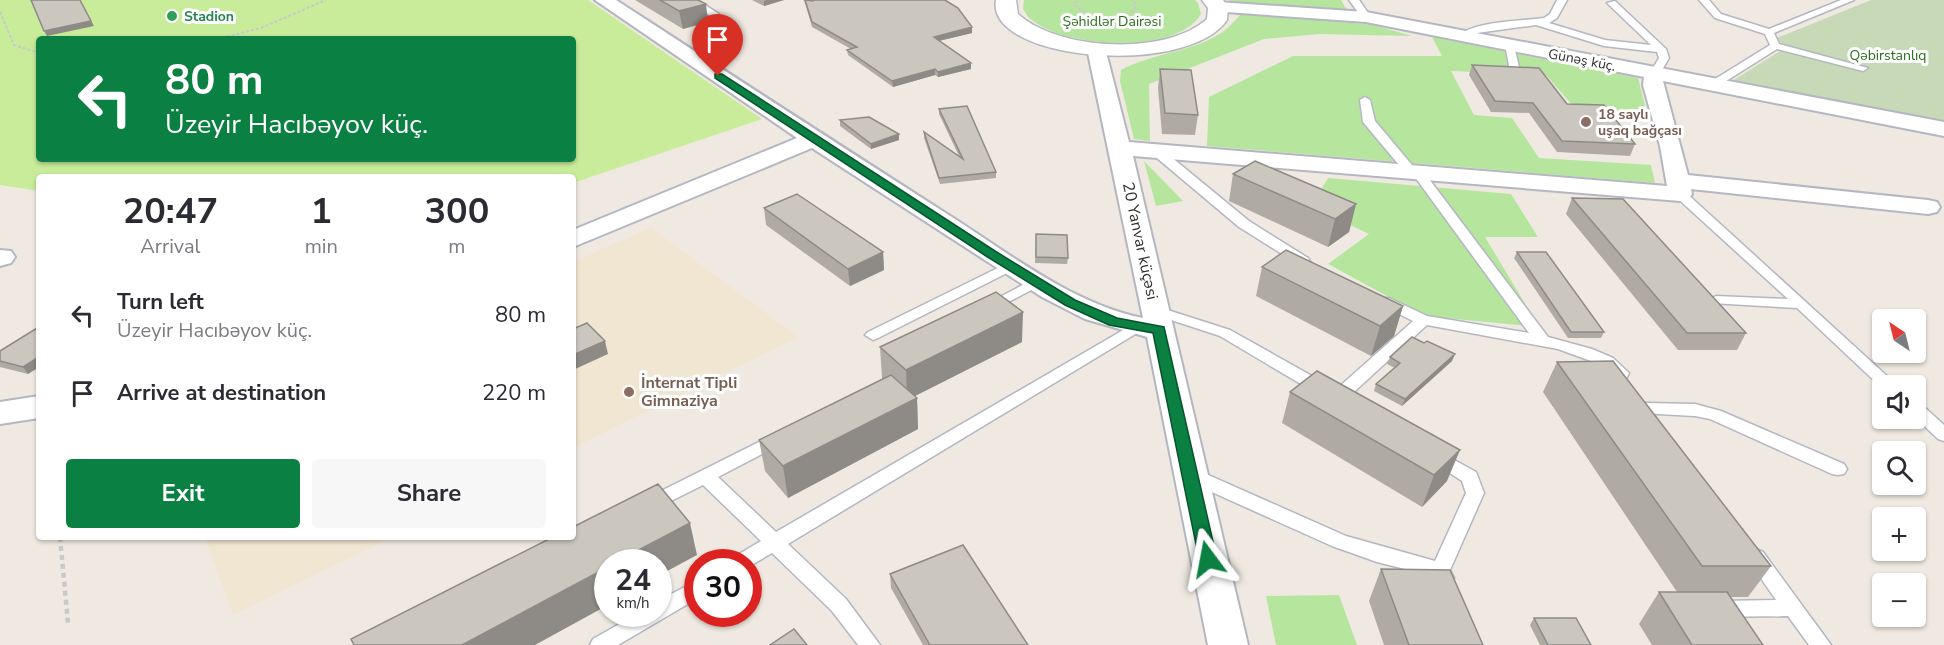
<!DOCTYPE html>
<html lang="en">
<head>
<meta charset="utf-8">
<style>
	:root { --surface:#fff; --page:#f7f7f7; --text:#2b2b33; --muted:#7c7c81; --accent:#0b8043 }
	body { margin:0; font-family:"Nunito Sans",sans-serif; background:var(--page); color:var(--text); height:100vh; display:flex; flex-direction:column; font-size:22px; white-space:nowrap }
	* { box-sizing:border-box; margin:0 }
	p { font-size:20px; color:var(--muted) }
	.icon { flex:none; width:33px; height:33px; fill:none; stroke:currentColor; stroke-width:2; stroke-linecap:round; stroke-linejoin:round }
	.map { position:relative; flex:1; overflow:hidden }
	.details { position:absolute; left:36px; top:174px; width:540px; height:366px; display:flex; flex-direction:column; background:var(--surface); border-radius:6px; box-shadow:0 2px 4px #0004 }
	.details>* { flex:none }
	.top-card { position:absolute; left:36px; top:36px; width:540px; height:126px; border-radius:6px; box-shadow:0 2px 4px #0004; background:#0b8043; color:#fff; overflow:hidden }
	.needle { width:39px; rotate:325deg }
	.controls { position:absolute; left:1872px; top:309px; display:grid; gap:12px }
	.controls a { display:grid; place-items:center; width:54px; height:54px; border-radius:6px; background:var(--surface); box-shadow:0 2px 4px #0004; font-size:30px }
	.speed { position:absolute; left:594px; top:549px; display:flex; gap:12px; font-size:30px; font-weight:700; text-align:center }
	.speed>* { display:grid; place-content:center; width:78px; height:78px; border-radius:50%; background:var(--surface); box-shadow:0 2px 4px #0004; line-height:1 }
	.speed small { font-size:15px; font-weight:400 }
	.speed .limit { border:9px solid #d22; background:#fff; color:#111 }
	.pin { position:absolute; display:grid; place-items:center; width:51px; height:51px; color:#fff; margin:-62px -26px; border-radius:50% 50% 50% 0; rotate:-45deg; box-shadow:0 0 6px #0007 }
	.pin .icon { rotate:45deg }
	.me { position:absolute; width:66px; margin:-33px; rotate:347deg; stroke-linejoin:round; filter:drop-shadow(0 0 4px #0008) }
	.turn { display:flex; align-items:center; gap:21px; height:126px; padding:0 30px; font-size:27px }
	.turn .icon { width:78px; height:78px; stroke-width:2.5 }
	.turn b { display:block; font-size:42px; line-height:51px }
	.eta { display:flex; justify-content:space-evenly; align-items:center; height:102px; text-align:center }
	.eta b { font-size:36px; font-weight:700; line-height:42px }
	.button { display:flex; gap:12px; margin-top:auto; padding:12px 30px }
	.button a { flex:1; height:69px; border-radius:6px; background:var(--accent); color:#fff; font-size:24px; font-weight:700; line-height:69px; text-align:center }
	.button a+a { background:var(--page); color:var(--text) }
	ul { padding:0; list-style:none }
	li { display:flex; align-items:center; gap:18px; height:78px; padding:0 30px }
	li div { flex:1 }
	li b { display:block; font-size:22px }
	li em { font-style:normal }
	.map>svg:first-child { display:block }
</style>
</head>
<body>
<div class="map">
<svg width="1944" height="645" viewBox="0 0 1944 645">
	<rect width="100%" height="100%" fill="#efe9e1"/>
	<path fill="#f0e6d1" d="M651,228L798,337L573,448V262Z
		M205,537H392L233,615Z"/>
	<path fill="#b6e59e" d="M1024,0H1195L1198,3L1201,14C1177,55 1065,48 1032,20C1028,18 1026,13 1023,9Z
		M1229,0H1341L1348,12L1234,5Z
		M1242,13L1374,25L1412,36L1319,34L1264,39L1149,84L1150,141L1134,139L1120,81L1121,70C1152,53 1193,52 1221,33C1229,28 1236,19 1242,13Z
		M1432,37L1638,78L1648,117L1574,107L1546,75L1451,71L1474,115L1512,118L1539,158L1651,165L1655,183L1207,146L1209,97L1293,56H1442Z
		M1144,161L1183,201L1156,206Z
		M1328,178L1511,194L1538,237H1485L1539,327L1424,316L1328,264L1369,234L1311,206Z
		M1339,595L1357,645H1276L1266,596Z"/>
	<path fill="#c8d9b8" d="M1871,0H1944V122L1729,83L1788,46L1774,39Z"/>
	<path fill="#c9ec9a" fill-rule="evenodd" d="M0,0H588L762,119L573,183V177H39V191L0,185ZM39,39H573V159H39Z"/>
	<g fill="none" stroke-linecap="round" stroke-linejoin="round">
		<defs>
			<path id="lane" d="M685,0H697L719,14L711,16Z
				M805,0H816L817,1L812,4Z
				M1349,0H1359L1371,17L1369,19H1363Z
				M1557,0H1567L1557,18L1549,23L1605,40L1651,45L1607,3L1615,1L1666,49L1669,58L1658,77L1649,75L1659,58L1657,52L1604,46L1536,25L1477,33L1463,40L1458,37C1471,21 1523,21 1544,18L1550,14Z
				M1699,0H1709L1721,14L1769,29L1841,0H1854L1774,33L1779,44L1868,68L1863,71L1777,49L1715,88H1707V84L1770,45L1765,34L1715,18Z
				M1505,44L1514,46L1520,71L1519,73L1510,71Z
				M1365,97L1370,100L1375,121L1417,171H1423L1548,337L1592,349L1613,358L1629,373L1627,377H1615L1602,365L1558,349L1427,325L1343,402H1331L1329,398L1331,394L1413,321L1379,304L1377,301L1379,298H1389L1427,316L1529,333L1415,177H1409L1363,122L1360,100Z
				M1155,146L1159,147L1249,221L1308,258L1310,261L1308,264H1298L1239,227L1151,153V147Z
				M1680,190L1684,191L1898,386H1882V388L1797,308L1711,303L1709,300L1716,296L1788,299L1676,197L1674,194Z
				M1010,262L1015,263L1017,266L1015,269L878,338L873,340L865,335L868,332Z
				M1036,278L1041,279L1043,282L1041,285L993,310L988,311L981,307Z
				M1155,306L1230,330L1328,385L1330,389L1328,393H1316L1220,336L1150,313L1148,310L1150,307Z
				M1137,322L1145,327L1142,330L788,544L846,599L880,645H858L832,611L772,553L748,567V562H732L734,557L761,541L703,485L651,511L645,509L642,504L645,499L779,432L785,434L788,438L785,442L718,477L776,532Z
				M1646,403L1695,404L1721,411L1844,464L1847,469L1844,474L1838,475L1832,474L1710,419L1695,416L1640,413L1638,409L1640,405Z
				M1916,403L1922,405L1944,425V441L1938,439L1916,418Z
				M1436,450L1476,472L1484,493L1450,570L1454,578L1451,584L1444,586L1437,584L1433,576L1377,562L1332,546L1185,480L1182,475L1185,470L1191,469L1197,470L1346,536L1435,561L1466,493L1462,481L1430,460L1427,456L1430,452Z
				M1756,549L1763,552L1831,645H1809L1788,616L1719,617L1712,615L1709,609L1712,603L1719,601L1776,600L1746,557L1749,552Z
				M698,580V598L618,645H590L593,639L637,614H658V601Z"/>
			<path id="street" d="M595,0H616C725,71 834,142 944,212C1006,251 1070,303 1143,318L1087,48L1089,44H1103L1105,48L1129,142L1667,186L1660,146L1643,85L1644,77L1366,22L1212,11L1209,7L1212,3L1218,2L1366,12L1944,122V136L1663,81L1688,175L1928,200L1937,202L1940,207L1937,212L1928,214L1691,189L1692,194L1689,199L1680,201L1133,156L1248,645H1208L1147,337L1085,319L1042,297L812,148L573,247V230L797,138Z
				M0,250L11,251L15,257L11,263L0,266Z
				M39,396V418L0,424V402Z"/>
			<path id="secondary" d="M996,0H1016L1018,14C1059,51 1166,56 1207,19L1208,8L1202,0H1223L1228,7L1227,20C1187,78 985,61 996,0Z"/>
		</defs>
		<use href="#lane" stroke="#b4b7c1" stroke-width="3"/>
		<use href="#street" stroke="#b4b7c1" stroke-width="4"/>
		<use href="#secondary" stroke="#b4b7c1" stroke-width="3"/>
		<path stroke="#c9c9c9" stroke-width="2" stroke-dasharray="3 2" stroke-linecap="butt" d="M1077,0L1075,5C1091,21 1114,19 1134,11L1136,4L1132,0
			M0,12L14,45L39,53
			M217,39L261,28L326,0"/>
		<path stroke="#c9c9c9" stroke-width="4.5" stroke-dasharray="5 4" stroke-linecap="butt" d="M60,537L68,623"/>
		<use href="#lane" fill="#fff" fill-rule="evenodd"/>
		<use href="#street" fill="#fff" fill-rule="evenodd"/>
		<use href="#secondary" fill="#fff" fill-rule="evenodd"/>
	</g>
	<path fill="#afaba4" d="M635,0H698L708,22L683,29Z
		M752,0H784L764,6Z
		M804,0H810L972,33L939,41L971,69L938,77L935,75L893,87L848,55L847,50L851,49L812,27Z
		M1472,65L1567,104L1635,144L1630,156L1557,152L1529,113L1491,112L1469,75Z
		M1160,69L1198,115L1195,135L1162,134L1158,88Z
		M939,109L996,172V178L940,184L924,138V132L959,156L939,114Z
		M840,120L899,134V140L871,149L840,126Z
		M1233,174L1356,204L1349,232L1328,247L1229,201Z
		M1572,198L1746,333L1737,350H1678L1566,214Z
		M764,208L883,252L884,270L850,286L766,225Z
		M1036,234L1068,258L1067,264L1035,263Z
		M1517,252L1604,332L1601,338H1568L1514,258Z
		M1262,267L1403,306L1394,336L1371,356L1256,296Z
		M39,328V367L28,374L0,367V351Z
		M1022,342L915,396L917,398L918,429L788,498L765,471L759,440L883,379L882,378L880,347Z
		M1390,357L1452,361L1402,406L1374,391L1376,384L1395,368L1387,364Z
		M1557,362L1771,566L1748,597H1730L1763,645H1652L1639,624L1659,592H1677L1543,392Z
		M1290,392L1447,481L1422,507L1282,423Z
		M1381,569L1483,645H1384L1369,601Z
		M890,574L1028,645H923L891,588Z
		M1534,618L1591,645H1540L1530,625Z"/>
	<path fill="#8e8b86" d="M80,0L94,26L47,36L44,31Z
		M767,0H784L764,6V1Z
		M706,4L708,22L683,29L679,11Z
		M972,27V33L934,42V37Z
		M971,63V69L938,77V72Z
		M935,69V75L893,87L892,81Z
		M899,134V140L871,149V144Z
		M1356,204L1349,232L1328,247L1335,219Z
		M883,252L884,270L850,286L848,269Z
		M1403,306L1394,336L1371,356L1380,326Z
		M1023,312L1022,342L907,400L906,370Z
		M605,341L608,354L573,370V355Z
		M1455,354L1452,361L1402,406L1405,399Z
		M39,357V367L28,374L23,367Z
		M917,398L918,429L788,498L783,466Z
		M1460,450L1447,481L1422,507L1434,475Z
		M690,523L697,555L658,576V562H616Z
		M608,567V605L535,645H462Z"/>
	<path fill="#cbc7bf" stroke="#8e8b86" stroke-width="1.5" d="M31,0H80L91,21L44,31Z
		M660,0H698L706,4L679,11Z
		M805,0L813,1L814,0H945L958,8L972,27L934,37L971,63L938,72L935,69L892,81L847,50L857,47L812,22Z
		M1472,65L1539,68L1567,104L1604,105L1635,144L1562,141L1533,103L1495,101Z
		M1160,69L1191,70L1198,115L1165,113Z
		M967,106L996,172L939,178L924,132L963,159L939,109Z
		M869,117L899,134L871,144L840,120Z
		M1255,161L1356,204L1335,219L1233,174Z
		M797,194L883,252L848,269L764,208Z
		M1572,198L1623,199L1746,333H1687Z
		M1036,234L1067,235L1068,258L1036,257Z
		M1286,250L1403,306L1380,326L1262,267Z
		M1517,252H1546L1604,332H1571Z
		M996,292L1023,312L906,370L880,347Z
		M587,323L605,341L573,355V329Z
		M37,328H39V357L23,367L0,361V351Z
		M1412,337L1424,343L1427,341L1455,354L1405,399L1376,384L1400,363L1390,357Z
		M1613,361L1771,566H1702L1557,362Z
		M1317,371L1460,450L1434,475L1290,392Z
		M891,375L917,398L783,466L759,440Z
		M658,484L690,523L616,562H608V567L462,645H354L351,639L553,537H573V527Z
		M963,545L1028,645H930L890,574Z
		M1381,569L1450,570L1483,645H1409Z
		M1659,592H1727L1763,645H1692Z
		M1534,618H1576L1591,645H1548Z
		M794,629L807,645H770Z"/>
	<path fill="#0b8043" stroke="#07532c" stroke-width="1.5" d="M715,74H722L995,251L1075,300L1117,318L1164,327L1217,559L1214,564L1208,566L1202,564L1199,559L1153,333L1109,325L1065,305L986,256L715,78Z"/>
	<circle fill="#2e9e5b" stroke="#fff" stroke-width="2" cx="172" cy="16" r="6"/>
	<g fill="#8d6e63" stroke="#fff" stroke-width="2">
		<circle cx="1586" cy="122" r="6"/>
		<circle cx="629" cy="392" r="6"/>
	</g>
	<g text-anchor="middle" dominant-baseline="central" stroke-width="6" stroke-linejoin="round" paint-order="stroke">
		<g font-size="14" font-weight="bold" fill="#27864d" stroke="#fff" text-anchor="start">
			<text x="184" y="16">Stadion</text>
		</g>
		<g font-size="14" fill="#2c6e1b" stroke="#fff">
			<text x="1112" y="21">Şəhidlər Dairəsi</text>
			<text x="1888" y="55">Qəbirstanlıq</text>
		</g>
		<g font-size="14" fill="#2e2e2e" stroke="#fff">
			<text transform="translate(1582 60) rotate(11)">Günəş küç.</text>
		</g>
		<g font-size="14" font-weight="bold" fill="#785e54" stroke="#fff" text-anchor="start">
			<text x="1598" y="114">18 saylı<tspan x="1598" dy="16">uşaq bağçası</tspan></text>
		</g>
		<g font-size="16" fill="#2e2e2e" stroke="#fff">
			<text transform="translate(1140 241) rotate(78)">20 Yanvar küçəsi</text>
		</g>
		<g font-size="16" font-weight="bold" fill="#785e54" stroke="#fff" text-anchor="start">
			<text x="641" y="383">İnternat Tipli<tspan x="641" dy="18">Gimnaziya</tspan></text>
		</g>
	</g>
</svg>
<div class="controls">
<a><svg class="needle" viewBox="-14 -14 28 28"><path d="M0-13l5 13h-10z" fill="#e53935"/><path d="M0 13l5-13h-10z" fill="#7c7c81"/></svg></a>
<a><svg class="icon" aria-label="sound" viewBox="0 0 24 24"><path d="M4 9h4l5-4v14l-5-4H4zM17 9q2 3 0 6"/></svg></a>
<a><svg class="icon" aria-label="search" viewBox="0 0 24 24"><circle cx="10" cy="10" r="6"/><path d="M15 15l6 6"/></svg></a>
<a>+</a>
<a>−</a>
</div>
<div class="speed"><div>24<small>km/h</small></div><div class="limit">30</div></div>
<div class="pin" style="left:718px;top:76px;background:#d93025"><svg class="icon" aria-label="arrive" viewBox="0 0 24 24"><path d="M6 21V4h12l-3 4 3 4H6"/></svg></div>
<svg class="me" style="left:1208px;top:559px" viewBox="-20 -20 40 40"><path d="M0-17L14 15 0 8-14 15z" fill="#0b8043" stroke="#fff" stroke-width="4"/></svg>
<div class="top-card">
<div class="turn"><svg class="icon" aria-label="left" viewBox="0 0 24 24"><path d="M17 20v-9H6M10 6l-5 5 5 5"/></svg><div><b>80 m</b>Üzeyir Hacıbəyov küç.</div></div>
</div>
<section class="details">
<div class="eta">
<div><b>20:47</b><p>Arrival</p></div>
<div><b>1</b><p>min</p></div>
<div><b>300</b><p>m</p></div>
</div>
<ul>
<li><svg class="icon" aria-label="left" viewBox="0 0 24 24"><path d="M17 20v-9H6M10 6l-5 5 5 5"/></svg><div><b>Turn left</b><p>Üzeyir Hacıbəyov küç.</p></div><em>80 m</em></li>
<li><svg class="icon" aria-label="arrive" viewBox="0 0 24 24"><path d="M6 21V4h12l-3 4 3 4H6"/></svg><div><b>Arrive at destination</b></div><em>220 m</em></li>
</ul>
<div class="button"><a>Exit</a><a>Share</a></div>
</section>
</div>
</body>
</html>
